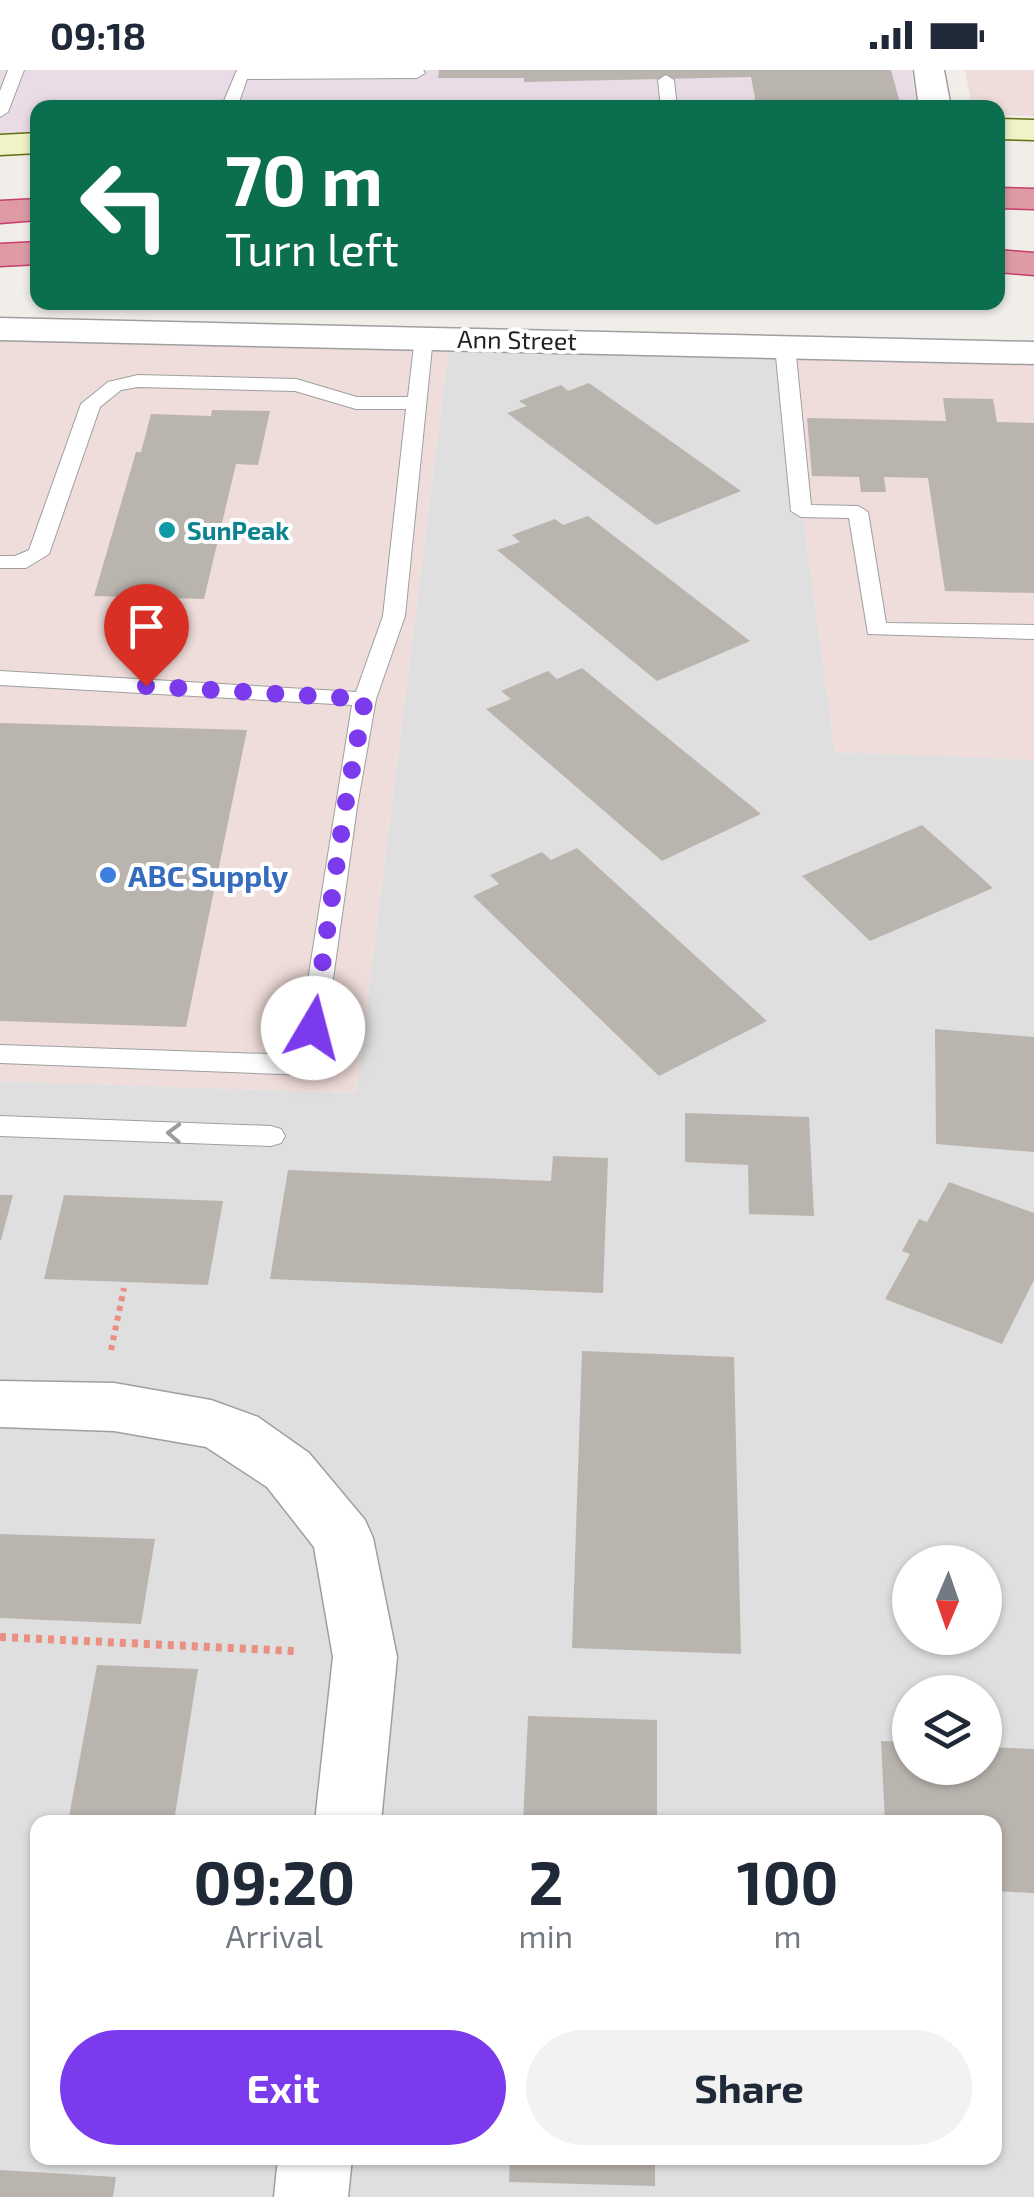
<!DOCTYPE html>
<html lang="en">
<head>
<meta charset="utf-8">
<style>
	:root { --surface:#fff; --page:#f2f2f3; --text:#1f2937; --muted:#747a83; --accent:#7c3aed }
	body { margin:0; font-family:"Exo 2",sans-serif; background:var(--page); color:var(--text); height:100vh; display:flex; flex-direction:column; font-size:38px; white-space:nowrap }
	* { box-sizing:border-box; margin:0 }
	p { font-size:32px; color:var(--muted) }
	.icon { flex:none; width:55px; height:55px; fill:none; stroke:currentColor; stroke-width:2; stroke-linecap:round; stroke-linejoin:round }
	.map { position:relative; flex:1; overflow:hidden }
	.panel { position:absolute; left:30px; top:1745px; width:972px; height:350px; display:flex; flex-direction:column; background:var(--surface); border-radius:20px; box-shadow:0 2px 8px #0004 }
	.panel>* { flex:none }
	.hud { position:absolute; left:30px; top:30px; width:975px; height:210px; border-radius:20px; box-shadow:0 2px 8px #0004; background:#0b6e4f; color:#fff; overflow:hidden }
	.needle { width:65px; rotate:182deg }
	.fabs { position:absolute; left:892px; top:1475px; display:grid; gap:20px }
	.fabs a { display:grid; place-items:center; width:110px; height:110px; border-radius:50%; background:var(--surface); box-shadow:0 2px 8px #0004; font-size:50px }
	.pin { position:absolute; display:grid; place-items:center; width:85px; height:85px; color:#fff; margin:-102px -42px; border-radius:50% 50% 50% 0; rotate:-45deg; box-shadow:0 0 10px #0007 }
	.pin .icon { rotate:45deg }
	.me { position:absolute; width:110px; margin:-55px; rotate:8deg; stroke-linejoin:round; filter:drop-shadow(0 0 8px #0008) }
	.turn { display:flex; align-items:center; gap:35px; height:210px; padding:0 30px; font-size:45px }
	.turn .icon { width:130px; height:130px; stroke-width:2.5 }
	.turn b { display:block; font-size:70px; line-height:85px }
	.eta { display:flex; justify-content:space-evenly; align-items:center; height:170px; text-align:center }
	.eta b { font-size:60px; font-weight:700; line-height:70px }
	.action { display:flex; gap:20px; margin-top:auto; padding:20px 30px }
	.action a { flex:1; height:115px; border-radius:60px; background:var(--accent); color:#fff; font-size:40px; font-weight:700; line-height:115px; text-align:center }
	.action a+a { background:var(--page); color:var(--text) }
	.status { display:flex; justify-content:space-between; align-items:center; height:70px; padding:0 50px; background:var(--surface); direction:ltr }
	.status svg { height:28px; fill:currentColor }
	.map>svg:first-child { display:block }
</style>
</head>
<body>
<div class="status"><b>09:18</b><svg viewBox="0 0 49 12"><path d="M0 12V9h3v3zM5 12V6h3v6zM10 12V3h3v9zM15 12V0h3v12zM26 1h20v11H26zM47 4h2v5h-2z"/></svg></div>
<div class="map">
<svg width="1034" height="2127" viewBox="0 0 1034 2127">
	<rect width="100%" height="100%" fill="#f1eeea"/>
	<path fill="#dfdfdf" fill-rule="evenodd" d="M450,268L780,276L835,682L1034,690V2127H0V1011L356,1023ZM910,1492H985V1568H910ZM910,1622H985V1698H910ZM38,1752H995V2088H38Z"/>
	<path fill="#efdddb" d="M965,0H1034V46L998,45V38L972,37Z
		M0,259L450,268L356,1023L0,1011Z
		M780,276L1034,283V690L835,682Z"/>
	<path fill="#e9dce6" d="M0,0H911L917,37L38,38L37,73L0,75Z"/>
	<path fill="#bab4af" d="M439,0H891L900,33L756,34L751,7L524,12V8H438Z
		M589,313L741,421L656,455L507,343L527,336L519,331L561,315L568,321Z
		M943,328L993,329L997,352L1034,353V523L945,521L928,408L884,407L886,422H861L859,407L812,406L807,348L946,351Z
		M212,340L270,341L258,395L236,394L204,529L94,526L136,382H141L151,344L211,346Z
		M588,446L750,571L657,611L497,480L520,472L512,465L555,449L563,455Z
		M582,598L761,744L662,791L486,639L511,629L501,621L548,601L557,609Z
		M0,653L247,660L186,957L0,951Z
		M922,755L993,818L870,871L802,806Z
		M577,778L767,951L659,1006L473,826L499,814L490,805L542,782L551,790Z
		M935,959L1034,967V1082L936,1074Z
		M685,1043L809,1047L814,1146L749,1144L748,1095L685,1092Z
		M553,1086L608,1088L603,1223L270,1209L288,1100L551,1111Z
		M949,1112L1034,1143V1210L1002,1274L885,1229L910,1184L902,1181L919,1149L927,1152Z
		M0,1125H13L1,1170H0Z
		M64,1125L223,1131L208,1215L44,1209Z
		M582,1281L734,1287L741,1584L572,1578Z
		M0,1464L155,1469L141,1554L0,1548Z
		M97,1595L198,1599L174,1752H68Z
		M528,1646L657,1650V1752H523Z
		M881,1671L910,1672V1698H985V1677L1034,1679V1823L995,1821V1752H885Z
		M510,2088H655V2116L509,2112Z
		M0,2100L116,2107L113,2127H0Z"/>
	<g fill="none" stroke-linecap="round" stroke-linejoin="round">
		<defs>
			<path id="lane" d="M8,0H24L8,42L0,47V21Z
				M237,0H423L425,3L417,8L247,9L237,38H221Z
				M666,5L674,10L677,38H661L658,10Z
				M424,261L433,267L405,546L376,629L357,737L321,995L317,1002L308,1005L0,993V975L296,985L352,635L0,615V601L356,622L383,546L406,339H356L295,321L138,317L121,320L100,337L49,484L26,498H0V486H15L29,480L81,334L108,312L138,305L296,309L357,327H408L415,267Z
				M785,270L795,276L811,435L858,436L868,442L886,553L1034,555V569L868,564L849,448L801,447L791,441L775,276Z
				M0,1046L271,1056L281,1059L285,1066L281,1073L271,1076L0,1066Z"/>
			<path id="street" d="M914,0H944L951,38H919Z
				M0,248L1034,272V294L0,270Z
				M0,1311L114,1313L211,1330L258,1347L309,1383L365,1450L373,1468L397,1587L381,1752H315L333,1587L314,1477L267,1417L206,1377L114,1361L0,1357Z
				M278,2088H352L348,2127H274Z"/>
			<path id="secondary" d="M998,49L1034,50V70L998,69Z
				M38,63V83L0,85V65Z"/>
			<path id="highway" d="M998,118L1034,119V139L998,138Z
				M38,129V150L0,153V131Z
				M38,172V194L0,196V174Z
				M998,180L1034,183V205L998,202Z"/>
		</defs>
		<use href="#lane" stroke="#9f9f9f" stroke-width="2"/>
		<use href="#street" stroke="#9f9f9f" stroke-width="3"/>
		<use href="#secondary" stroke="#616e13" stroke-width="3"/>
		<use href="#highway" stroke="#c73e69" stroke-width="3"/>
		<path stroke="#ea8f81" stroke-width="6" stroke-dasharray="5 5" stroke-linecap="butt" d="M111,1280L124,1218"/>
		<path stroke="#ea8f81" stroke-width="8" stroke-dasharray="6 6" stroke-linecap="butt" d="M0,1567L294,1581"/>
		<use href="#lane" fill="#fff" fill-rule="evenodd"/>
		<use href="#street" fill="#fff" fill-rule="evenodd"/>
		<use href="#secondary" fill="#eff3c5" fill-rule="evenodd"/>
		<use href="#highway" fill="#de9ba6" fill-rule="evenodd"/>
	</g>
	<defs><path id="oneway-chevron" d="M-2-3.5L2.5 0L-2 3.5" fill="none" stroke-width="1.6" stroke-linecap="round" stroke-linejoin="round" transform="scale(2.5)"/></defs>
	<use stroke="#9c9c9c" href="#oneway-chevron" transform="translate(174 1063) rotate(-178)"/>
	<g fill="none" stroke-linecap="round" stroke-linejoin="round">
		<path stroke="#7c3aed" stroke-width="18" stroke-dasharray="0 32.4" d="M146,616L365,629L345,737L313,958"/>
	</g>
	<circle fill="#0f9aa8" stroke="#fff" stroke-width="4" cx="167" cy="460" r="10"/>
	<circle fill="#3f7fe0" stroke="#fff" stroke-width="4" cx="108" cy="805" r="10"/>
	<g text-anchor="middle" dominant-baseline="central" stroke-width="8" stroke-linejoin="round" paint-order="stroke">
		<g font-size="25" fill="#222" stroke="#fff">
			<text transform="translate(517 269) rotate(1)">Ann Street</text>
		</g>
		<g font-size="25" font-weight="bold" fill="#0d838f" stroke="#fff" text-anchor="start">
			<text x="187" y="460">SunPeak</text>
		</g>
		<g font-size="30" font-weight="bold" fill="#366cbe" stroke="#fff" text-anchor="start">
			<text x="128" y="805">ABC Supply</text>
		</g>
	</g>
</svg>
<div class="fabs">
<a><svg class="needle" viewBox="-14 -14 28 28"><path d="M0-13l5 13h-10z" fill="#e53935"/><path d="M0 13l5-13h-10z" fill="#747a83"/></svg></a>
<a><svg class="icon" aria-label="layers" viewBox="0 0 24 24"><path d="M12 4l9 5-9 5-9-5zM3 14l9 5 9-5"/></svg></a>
</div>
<div class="pin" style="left:146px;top:616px;background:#d93025"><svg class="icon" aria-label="arrive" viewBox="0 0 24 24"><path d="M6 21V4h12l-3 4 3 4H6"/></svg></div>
<svg class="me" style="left:313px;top:958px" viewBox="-20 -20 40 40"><circle r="19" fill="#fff"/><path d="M0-13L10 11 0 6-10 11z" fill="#7c3aed"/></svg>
<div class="hud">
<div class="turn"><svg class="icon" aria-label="left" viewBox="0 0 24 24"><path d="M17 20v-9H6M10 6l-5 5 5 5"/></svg><div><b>70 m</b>Turn left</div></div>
</div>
<section class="panel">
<div class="eta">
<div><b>09:20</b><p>Arrival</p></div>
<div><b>2</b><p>min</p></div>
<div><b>100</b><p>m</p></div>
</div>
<div class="action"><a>Exit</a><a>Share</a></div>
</section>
</div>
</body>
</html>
